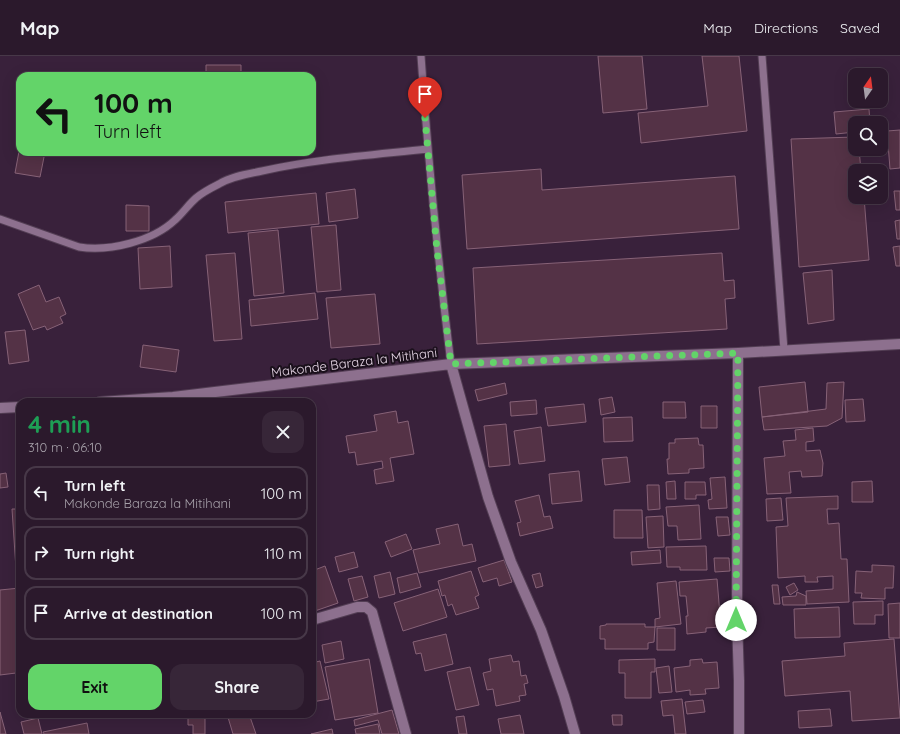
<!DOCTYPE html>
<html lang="en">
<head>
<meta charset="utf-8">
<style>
	:root { --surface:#2b192c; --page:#372638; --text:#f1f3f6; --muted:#a6a0a9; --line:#473848; --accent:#63d469 }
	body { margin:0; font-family:Quicksand,sans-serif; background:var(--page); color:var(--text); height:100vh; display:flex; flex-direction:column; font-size:15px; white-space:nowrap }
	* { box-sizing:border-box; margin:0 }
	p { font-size:13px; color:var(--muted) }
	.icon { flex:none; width:22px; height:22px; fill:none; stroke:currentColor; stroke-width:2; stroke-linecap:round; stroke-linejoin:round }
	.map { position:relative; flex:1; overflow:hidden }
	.sheet { position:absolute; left:16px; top:342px; width:300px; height:320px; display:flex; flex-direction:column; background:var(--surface); border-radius:12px; box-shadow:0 4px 16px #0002,0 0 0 1px var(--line) }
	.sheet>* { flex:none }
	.guide { position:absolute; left:16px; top:16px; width:300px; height:84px; border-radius:12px; box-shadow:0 4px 16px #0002,0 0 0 1px var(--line); background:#63d469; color:#111; overflow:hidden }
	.needle { width:26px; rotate:14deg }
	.tools { position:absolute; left:848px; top:12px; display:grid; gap:8px }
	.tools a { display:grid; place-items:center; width:40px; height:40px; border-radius:8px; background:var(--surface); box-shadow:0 4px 16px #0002,0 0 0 1px var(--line); font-size:20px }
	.pin { position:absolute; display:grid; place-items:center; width:34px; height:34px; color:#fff; margin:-41px -17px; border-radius:50% 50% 50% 0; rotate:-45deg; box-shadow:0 0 4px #0007 }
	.pin .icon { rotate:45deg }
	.me { position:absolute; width:44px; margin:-22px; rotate:0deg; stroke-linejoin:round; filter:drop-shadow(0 0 3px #0008) }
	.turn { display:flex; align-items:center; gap:14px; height:84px; padding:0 12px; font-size:18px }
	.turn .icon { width:52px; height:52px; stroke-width:2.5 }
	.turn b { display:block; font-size:28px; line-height:34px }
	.round { display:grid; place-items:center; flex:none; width:42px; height:42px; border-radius:12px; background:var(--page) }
	.headline { display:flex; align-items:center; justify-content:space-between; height:68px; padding:0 12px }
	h1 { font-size:24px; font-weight:800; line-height:30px; color:#1e9e55 }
	.cta { display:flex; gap:8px; margin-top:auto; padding:8px 12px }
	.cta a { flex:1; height:46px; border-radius:12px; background:var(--accent); color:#111; font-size:16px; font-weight:800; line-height:46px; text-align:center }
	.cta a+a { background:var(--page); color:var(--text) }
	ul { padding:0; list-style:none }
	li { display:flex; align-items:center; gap:12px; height:54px; margin:0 8px 6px; padding:0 4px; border:2px solid var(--line); border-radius:12px }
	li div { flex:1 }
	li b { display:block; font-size:15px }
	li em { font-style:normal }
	header { display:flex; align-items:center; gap:24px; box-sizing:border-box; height:56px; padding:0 20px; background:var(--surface); border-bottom:1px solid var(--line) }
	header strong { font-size:19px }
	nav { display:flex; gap:22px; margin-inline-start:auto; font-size:14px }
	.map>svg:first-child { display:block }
</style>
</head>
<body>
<header>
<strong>Map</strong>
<nav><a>Map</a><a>Directions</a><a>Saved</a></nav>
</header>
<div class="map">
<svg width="900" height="678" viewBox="0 0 900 678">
	<rect width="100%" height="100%" fill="#39213b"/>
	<path fill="#543246" stroke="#876277" d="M598,0H642L647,53L603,57Z
		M702,0H739L747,75L641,87L638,57L708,50Z
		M206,9H241V20H206Z
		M869,53L870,67H855V76L836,78L834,56Z
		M900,74V112L890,113L887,75Z
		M855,81V93H859L861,115H855V141H864L869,204L799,211L791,83Z
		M20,90V96H45L40,121L15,117Z
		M541,113L542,134L735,120L739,173L467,193L462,119Z
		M355,133L358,162L329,166L326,137Z
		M894,135H900V154H896Z
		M316,137L319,168L228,177L225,146Z
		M126,149L149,150V175H126Z
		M900,164V183H897L895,165Z
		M336,169L341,234L317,236L311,171Z
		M278,174L284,237L254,240L248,177Z
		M170,190L172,231L140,233L138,192Z
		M900,190V210H896L893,191Z
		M235,197L242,283L214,285L206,199Z
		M722,197L724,225L734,224L735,242L725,243L727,273L477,288L473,212Z
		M832,214L834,264L808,268L803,217Z
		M39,229L46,246L59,241L66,258L60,261L63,267L47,274L45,270L33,274L18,238Z
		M315,237L318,263L251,270L249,244Z
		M375,238L380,288L331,292L326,242Z
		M25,274L29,305L9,308L5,276Z
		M143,289L179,294L176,316L140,311Z
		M805,326L808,356L762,361L759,331Z
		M844,326L842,362L827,370L764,374L762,361L826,353L827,327Z
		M505,327L507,338L478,345L475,334Z
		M612,341L615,356L601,359L599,343Z
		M863,343L865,365L846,366L845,344Z
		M536,344L537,358L511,360L510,346Z
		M663,346H685L686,362H663Z
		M584,348L586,366L548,370L545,352Z
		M701,350H717V372H701Z
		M396,355L398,367L408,365L414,398L390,402L394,425L376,428L374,414L383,412L382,405L357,409L355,396L349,397L346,380L377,375L374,359Z
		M632,361L633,385L604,386L603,362Z
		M506,368L510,409L489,411L484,370Z
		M541,371L545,405L519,408L514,375Z
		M813,372L814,385L806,386V395L820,394L823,407L822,420L802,421L801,415L789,416L791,437L767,438L764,402L785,400L783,385L796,384L795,374Z
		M698,382L699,389H703L704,412L689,413V417L668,418L667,403H669V387H675V383Z
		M627,401L630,426L605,429L602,403Z
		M579,415L582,445L552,448L549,418Z
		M6,417L8,431L0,432V418Z
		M725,421L727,452L709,453L708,444L712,443L710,422Z
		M675,425L676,443H667L666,426Z
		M872,425L873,446H852V426Z
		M685,426H705L706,439H696V443H685Z
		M647,429H659L660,453L648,454Z
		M539,439L544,461L550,460L553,472L520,480L517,467L521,466L515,445Z
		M838,440V453H827L828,468L839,467L841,503H847L849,546L807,548L806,535L833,533V520L817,521L818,526H805V520L778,522L776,471L788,470L786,442Z
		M781,442L783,464L767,465L766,443Z
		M699,449L701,483L678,484L677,470H668L666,451Z
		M12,453H20V513H16Z
		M614,454H642L643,482H614Z
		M663,460L664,491L648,492L646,461Z
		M716,461H728L730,479L718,480Z
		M458,468L463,490L472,488L476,505L419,517L413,494L440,488L436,473Z
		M406,478L412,493L391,501L385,486Z
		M706,490L707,514H680V511H667L666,491Z
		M660,494L661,507L632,509L631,496Z
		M354,496L358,511L339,516L335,501Z
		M714,502H729L730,515L715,516Z
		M504,504L512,526L499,530L497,522L483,526L478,512Z
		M872,509L894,510L893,532H885V543L861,542L862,537H855L856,515L872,516Z
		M325,510L338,547L312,556V515Z
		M471,515L479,539L475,541L479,552L456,559L452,548L448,550L445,539L442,540L438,525Z
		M390,516L395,538L379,542L374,520Z
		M417,517L421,531L400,537L397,522Z
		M540,517L543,530L536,532L532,519Z
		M362,520L368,541L354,545L348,523Z
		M717,523L721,571L706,572V576L687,578L686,560H688L686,540H680L679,526Z
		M676,525L681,568L655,571V563L660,562L657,527Z
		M794,527L798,534L790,539L786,531Z
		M772,529H778L780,548H774Z
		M20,532V647H19L16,617L0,619V534Z
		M438,533L447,561L403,575L394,547Z
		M797,536L806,540V549H783L782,541L796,540Z
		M883,545V559H875V568H854L853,546Z
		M900,547V582H889L888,548Z
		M839,551L840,581L795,582L794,553Z
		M606,568H645V571H655L654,586L648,587V593H605V583H600V570L606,569Z
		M657,572H675V594H657Z
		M446,578L453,608L425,615L421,597L416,598L413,586Z
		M894,583L900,662L852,665L850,635L785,640L782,605L845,600L844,587Z
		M341,585L344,603L325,607L322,589Z
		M511,599L513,606L519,605L521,620L526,619L528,627L524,628L526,639L519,640L520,645L496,650L493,633L487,634L483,617L491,615L489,603Z
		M369,603L378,657L335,664L325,611Z
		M655,603V616H651V642H625V617H619V604Z
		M702,603L703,607L717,606L719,632L705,633L706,638L690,639V634L676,636L674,612L690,610V604Z
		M320,605L329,643L312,646V607Z
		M669,610L672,636L659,637L656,612Z
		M470,611L479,649L456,654L447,616Z
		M682,643L686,678H675L673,659L663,660L661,645Z
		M703,644L705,656L687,658L685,646Z
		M830,653L832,670L799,672L798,655Z
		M392,654L399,678H382L378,664L355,670L354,664Z
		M0,656L6,678H0Z
		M188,658H205V678H193V669H188Z
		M227,658H249L256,678H233Z
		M520,659L524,678H501L498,663Z
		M612,659H622V669H613Z
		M464,660L467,678H459L456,661Z
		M38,662L42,678H24L21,666Z
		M87,667L89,678H44L43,676Z
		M378,668L380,678H356L355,673Z
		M332,673L333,678H311Z"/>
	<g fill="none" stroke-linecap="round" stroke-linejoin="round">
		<defs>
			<path id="lane" d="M421,0C428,103 438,205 451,308
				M762,0L784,294
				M0,163L79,191C109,196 153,185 175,164C183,157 188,149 196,142C203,136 211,132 219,128C232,120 248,118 262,115C316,103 372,99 427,93"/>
			<path id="street" d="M738,297L737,563L739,625V678
				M451,308L488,441L511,506L541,574L564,640L575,678
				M100,346L173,341L451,308L738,297L900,288
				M0,352L20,351
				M312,564L357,551H366L372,556L406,678"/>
		</defs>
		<use href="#lane" stroke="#533e54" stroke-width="9"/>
		<use href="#street" stroke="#533e54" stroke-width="12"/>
		<use href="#lane" stroke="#8d708e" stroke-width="7"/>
		<use href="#street" stroke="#8d708e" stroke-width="10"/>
	</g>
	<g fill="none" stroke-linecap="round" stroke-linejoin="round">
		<path stroke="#63d469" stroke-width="7" stroke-dasharray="0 12.6" d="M425,62L437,194L451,308L738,297L736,564"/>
	</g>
	<g text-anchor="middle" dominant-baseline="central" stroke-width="4" stroke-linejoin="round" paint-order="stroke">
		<g font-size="13" fill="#e3d3e3" stroke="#1a101b">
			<text transform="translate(354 306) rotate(-7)">Makonde Baraza la Mitihani</text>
		</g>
	</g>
</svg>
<div class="tools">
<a><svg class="needle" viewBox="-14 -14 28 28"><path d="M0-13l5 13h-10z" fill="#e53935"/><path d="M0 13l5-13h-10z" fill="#a6a0a9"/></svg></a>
<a><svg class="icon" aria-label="search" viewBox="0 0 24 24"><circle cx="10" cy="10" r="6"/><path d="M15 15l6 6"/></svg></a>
<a><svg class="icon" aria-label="layers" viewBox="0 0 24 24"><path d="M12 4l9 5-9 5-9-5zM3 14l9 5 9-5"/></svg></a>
</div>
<div class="pin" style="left:425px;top:62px;background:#d93025"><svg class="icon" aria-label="arrive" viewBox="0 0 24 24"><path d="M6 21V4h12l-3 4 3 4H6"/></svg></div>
<svg class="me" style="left:736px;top:564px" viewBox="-20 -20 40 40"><circle r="19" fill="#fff"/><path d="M0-13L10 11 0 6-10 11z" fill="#63d469"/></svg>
<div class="guide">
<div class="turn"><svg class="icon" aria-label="left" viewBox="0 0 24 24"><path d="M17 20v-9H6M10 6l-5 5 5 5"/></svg><div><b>100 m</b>Turn left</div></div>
</div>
<section class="sheet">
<div class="headline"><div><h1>4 min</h1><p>310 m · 06:10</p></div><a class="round"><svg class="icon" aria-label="close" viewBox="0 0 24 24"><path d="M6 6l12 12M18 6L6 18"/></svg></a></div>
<ul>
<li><svg class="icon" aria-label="left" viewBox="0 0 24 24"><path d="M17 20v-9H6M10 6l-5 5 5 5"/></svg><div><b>Turn left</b><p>Makonde Baraza la Mitihani</p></div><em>100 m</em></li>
<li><svg class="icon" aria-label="right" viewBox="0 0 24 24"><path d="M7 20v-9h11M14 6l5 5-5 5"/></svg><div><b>Turn right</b></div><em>110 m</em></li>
<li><svg class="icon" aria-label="arrive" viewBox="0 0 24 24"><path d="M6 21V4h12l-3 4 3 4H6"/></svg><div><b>Arrive at destination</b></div><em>100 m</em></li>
</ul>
<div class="cta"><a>Exit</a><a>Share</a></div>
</section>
</div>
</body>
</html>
